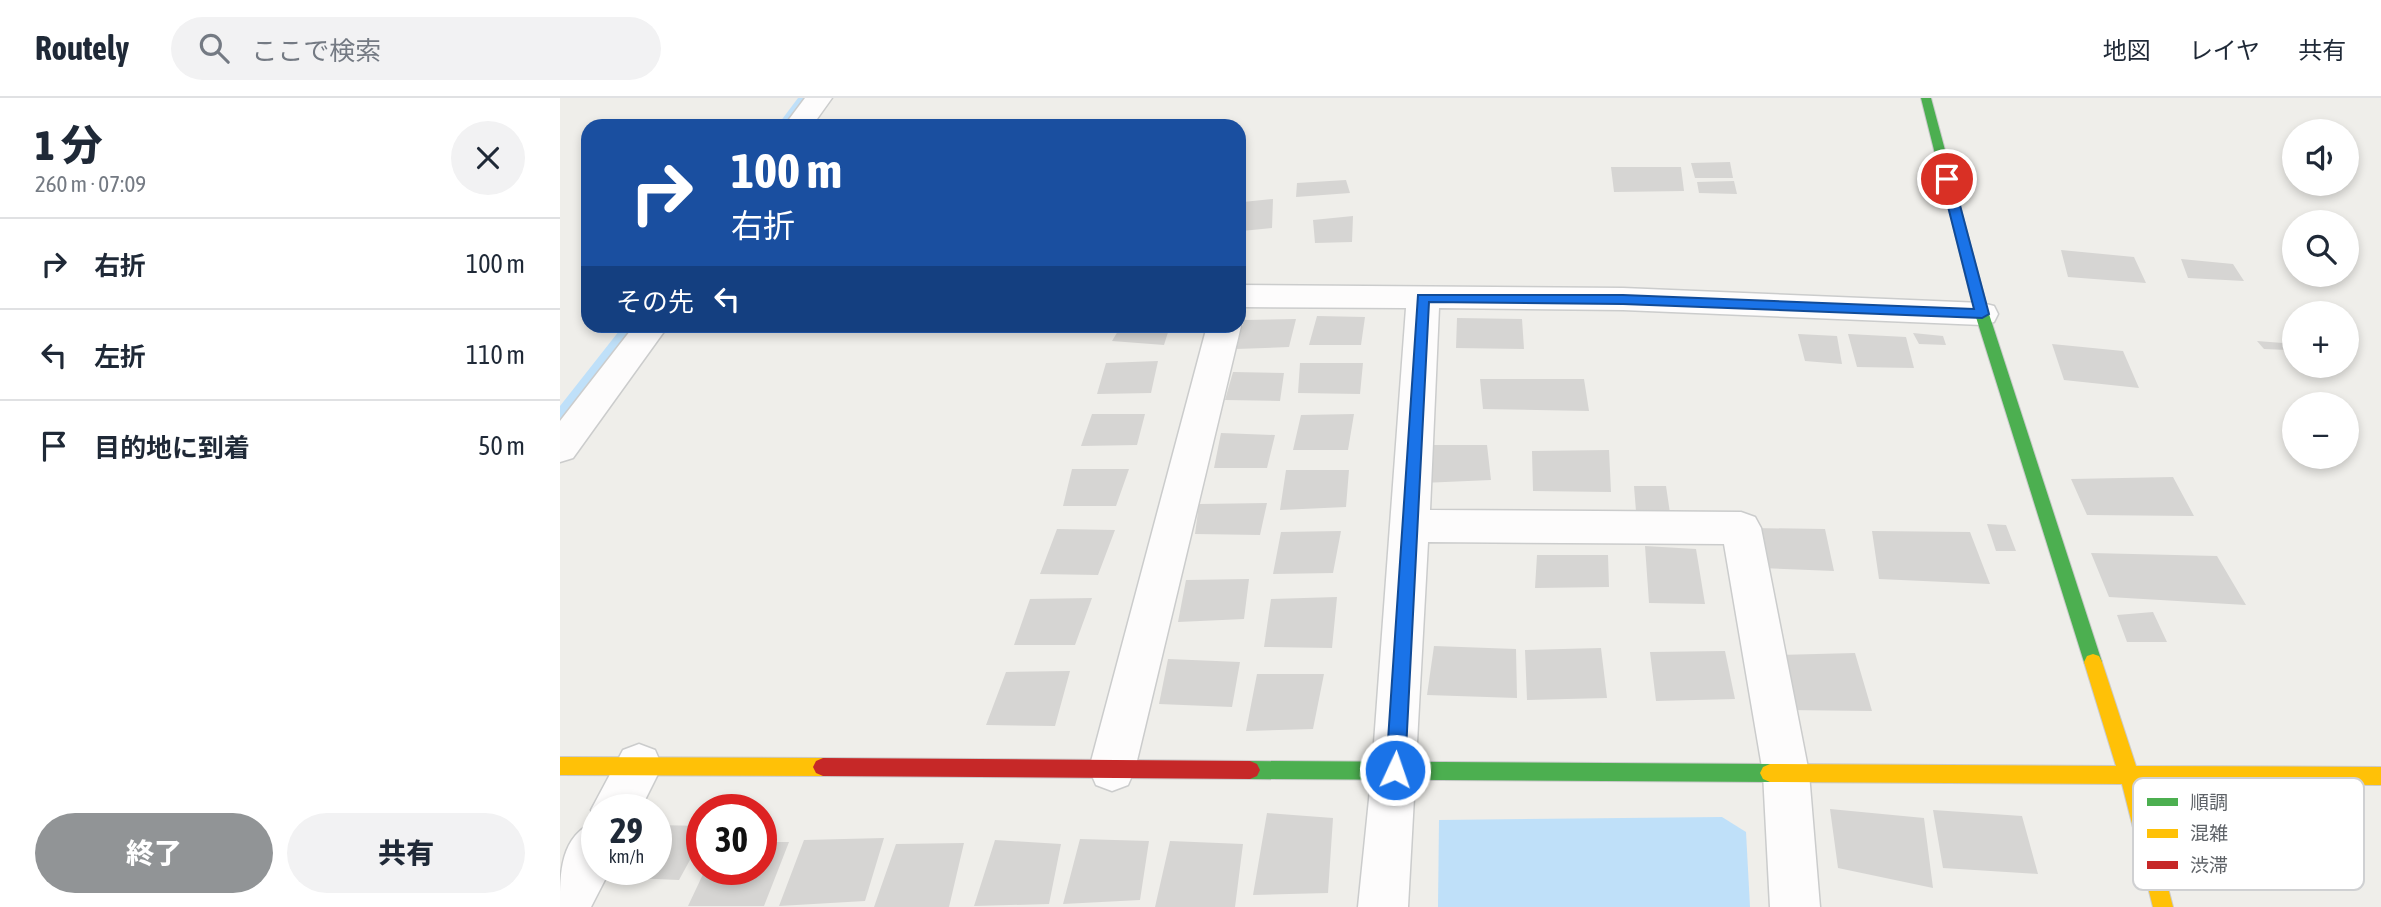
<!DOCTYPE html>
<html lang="ja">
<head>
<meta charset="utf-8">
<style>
	:root { --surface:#fff; --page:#f2f2f3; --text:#1f2937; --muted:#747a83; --line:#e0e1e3; --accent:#919496 }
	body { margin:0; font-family:"Asap Condensed","Noto Sans JP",sans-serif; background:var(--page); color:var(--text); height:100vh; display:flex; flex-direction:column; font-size:26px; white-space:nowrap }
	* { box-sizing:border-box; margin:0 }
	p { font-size:23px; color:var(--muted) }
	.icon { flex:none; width:38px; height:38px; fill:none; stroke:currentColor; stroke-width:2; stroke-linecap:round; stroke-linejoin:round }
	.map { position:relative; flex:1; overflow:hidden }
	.details { display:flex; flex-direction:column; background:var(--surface); width:560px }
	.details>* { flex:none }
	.guide { position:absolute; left:21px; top:21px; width:665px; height:214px; border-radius:21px; box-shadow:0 4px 10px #0003; background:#1a4fa0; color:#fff; overflow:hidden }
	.tools { position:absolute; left:1722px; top:21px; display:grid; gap:14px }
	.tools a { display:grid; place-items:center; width:77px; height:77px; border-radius:50%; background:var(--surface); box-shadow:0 4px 10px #0003; font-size:35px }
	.speed { position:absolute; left:21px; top:696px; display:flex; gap:14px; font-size:35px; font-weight:700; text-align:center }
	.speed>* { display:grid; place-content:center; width:91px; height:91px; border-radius:50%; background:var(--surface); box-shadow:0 4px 10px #0003; line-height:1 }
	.speed small { font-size:18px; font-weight:400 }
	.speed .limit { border:10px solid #d22; background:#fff; color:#111 }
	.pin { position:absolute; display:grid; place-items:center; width:60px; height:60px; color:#fff; margin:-30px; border:4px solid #fff; border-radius:50%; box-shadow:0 2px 7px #0007 }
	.me { position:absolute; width:77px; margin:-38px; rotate:3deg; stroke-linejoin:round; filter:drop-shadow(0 0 5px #0008) }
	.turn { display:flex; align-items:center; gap:24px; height:147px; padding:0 35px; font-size:32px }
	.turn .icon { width:91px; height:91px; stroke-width:2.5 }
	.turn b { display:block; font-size:49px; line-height:60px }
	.then { display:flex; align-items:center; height:66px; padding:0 35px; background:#0003; gap:14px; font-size:26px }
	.round { display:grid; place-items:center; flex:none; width:74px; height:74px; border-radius:37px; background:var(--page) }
	.headline { display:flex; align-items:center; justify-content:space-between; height:119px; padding:0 35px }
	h1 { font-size:42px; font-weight:800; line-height:52px }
	.action { display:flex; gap:14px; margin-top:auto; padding:14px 35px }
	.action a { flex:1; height:80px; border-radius:42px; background:var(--accent); color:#fff; font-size:28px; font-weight:800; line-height:80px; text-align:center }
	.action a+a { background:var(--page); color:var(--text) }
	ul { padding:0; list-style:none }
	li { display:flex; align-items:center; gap:21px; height:91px; padding:0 35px; border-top:2px solid var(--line) }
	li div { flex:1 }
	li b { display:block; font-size:26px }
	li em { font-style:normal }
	header { display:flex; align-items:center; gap:42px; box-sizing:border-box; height:98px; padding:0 35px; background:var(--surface); border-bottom:2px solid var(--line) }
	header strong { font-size:33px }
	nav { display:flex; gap:38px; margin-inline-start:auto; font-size:24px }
	.search { width:490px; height:63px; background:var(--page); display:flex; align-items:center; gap:18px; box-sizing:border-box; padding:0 24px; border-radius:38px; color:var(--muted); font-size:26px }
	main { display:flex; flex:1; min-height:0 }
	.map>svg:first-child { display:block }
</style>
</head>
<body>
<header>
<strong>Routely</strong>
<div class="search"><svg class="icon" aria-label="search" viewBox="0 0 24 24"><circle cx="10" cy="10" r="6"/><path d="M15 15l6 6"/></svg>ここで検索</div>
<nav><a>地図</a><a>レイヤ</a><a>共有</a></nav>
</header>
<main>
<section class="details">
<div class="headline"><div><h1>1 分</h1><p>260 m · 07:09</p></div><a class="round"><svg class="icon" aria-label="close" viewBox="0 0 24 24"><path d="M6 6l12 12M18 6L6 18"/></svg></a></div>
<ul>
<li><svg class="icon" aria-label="right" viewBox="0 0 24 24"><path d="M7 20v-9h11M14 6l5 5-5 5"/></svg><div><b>右折</b></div><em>100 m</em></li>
<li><svg class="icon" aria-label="left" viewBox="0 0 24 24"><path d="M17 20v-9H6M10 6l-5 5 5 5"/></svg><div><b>左折</b></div><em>110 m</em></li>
<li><svg class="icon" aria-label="arrive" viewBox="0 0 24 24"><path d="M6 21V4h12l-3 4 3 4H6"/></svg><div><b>目的地に到着</b></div><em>50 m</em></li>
</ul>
<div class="action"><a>終了</a><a>共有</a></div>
</section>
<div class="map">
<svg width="1821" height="809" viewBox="0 0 1821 809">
	<rect width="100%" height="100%" fill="#efeeea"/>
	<path fill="#bfe0f9" d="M1162,719L1186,734L1190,809H878L879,722Z"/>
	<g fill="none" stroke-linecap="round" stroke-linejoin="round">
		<path fill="#bfe0f9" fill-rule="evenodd" d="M238,0H246L225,28H217Z
			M63,228H73L4,319L0,320V308Z"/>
	</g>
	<path fill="#d6d5d3" d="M1170,64L1173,80H1135L1131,65Z
		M1051,69H1121L1124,93L1054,94Z
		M786,82L790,95L736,99L737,85Z
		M1174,83L1177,96L1139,95L1137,84Z
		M713,101L712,130L682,133L683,104Z
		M793,118L792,144L755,145L753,122Z
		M1501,152L1574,159L1586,185L1508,179Z
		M1621,161L1673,166L1684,183L1628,180Z
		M757,218L805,219L801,247H749Z
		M897,220L962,221L964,251L896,250Z
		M736,221L729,249L676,251L684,222Z
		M561,228H610L604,247L552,243Z
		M1353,235L1383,238L1386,247L1359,246Z
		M1238,236L1277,238L1282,266L1245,263Z
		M1288,236L1346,239L1354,270L1297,269Z
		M1697,243L1723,245L1730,252L1704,251Z
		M1492,246L1563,253L1579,290L1504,282Z
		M598,263L591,295L537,296L546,265Z
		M740,265H803L800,296L738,295Z
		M673,274L724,275L720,303L665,302Z
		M920,281H1024L1029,313L923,311Z
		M532,316H585L577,347L521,348Z
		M794,316L788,352H733L741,317Z
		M661,335L715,337L707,370H654Z
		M866,347H927L931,382L862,385Z
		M1049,352L1051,394L973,393L972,353Z
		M512,371H569L556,408H503Z
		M726,372H789L786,409L720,412Z
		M1613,379L1634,418L1527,417L1511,381Z
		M1074,388H1106L1110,415L1076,413Z
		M707,405L700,437L635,436L639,406Z
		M1427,426L1446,427L1456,453H1436Z
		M1193,430L1265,431L1274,473L1201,470Z
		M497,431L555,432L538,477L480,476Z
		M781,433L773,475L713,476L721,434Z
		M1312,433L1410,434L1430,486L1319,481Z
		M1085,448L1136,451L1145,506L1089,505Z
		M1531,455L1657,458L1686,507L1549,499Z
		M977,457H1048L1049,489L975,490Z
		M689,481L684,521L618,524L626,482Z
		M777,499L772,550L704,549L711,501Z
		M532,500L515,547H454L470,501Z
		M1593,514L1607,544H1567L1557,517Z
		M874,548L956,551L957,600L867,597Z
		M1041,550L1047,600L967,602L965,552Z
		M1165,553L1175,601L1096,603L1090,554Z
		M1295,555L1312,613L1225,612L1214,557Z
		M608,561L680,564L672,609L599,606Z
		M510,573L495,628L426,627L446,574Z
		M697,576H764L753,631L686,633Z
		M1270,711L1364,720L1373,790L1278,770Z
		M1373,712L1462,718L1478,776L1383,770Z
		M707,715L773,720L768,795L693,797Z
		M96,727L142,728V740L119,782L50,779L54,772H96Z
		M324,740L305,803L219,808L244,742Z
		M520,741L589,743L580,802L503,806Z
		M435,742L501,746L489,806L414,808Z
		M610,743L683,746L675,809H595Z
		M201,744H229L204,808H128L145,772H201Z
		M404,745L389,809H314L336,746Z"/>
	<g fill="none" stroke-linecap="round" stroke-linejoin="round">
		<defs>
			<path id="street" d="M245,0H272L252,28H224Z
				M679,187L1063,190L1422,205L1434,208L1438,216L1434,224L1422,227L1063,212L879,210L870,412L1181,414L1195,419L1201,430L1249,675L1260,809H1210L1203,675L1164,446L868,444L848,809H798L812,672L846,210L679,209Z
				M679,225L681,228L575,671L568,687L552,693L536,687L529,671L647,228Z
				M74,228H108L13,360L0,364V323Z
				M79,646L95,652L102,668L80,712H37V772H50L31,809H0C0,774 0,738 36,723L31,712L63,652Z"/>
			<path id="fast" d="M1361,0H1371L1429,216L1542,564L1539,570L1533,572L1527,570L1524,564L1415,216Z
				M690,663L1210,666L1217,669L1220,675L1217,681L1210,684L690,681L683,678L680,672L683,666Z"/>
			<path id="slow" d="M1533,556L1539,558L1542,564L1576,668L1821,669V687L1581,686L1613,809H1593L1562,686L1210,684L1203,681L1200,675L1203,669L1210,666L1556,668L1524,564L1527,558Z
				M0,659L263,660L270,663L273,669L270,675L263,678L0,677Z"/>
			<path id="jam" d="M263,660L690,663L697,666L700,672L697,678L690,681L263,678L256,675L253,669L256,663Z"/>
		</defs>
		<use href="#street" stroke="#cbcccc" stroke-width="3"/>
		<use href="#fast" stroke="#cacacb" stroke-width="2"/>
		<use href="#slow" stroke="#cacacb" stroke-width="2"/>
		<use href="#jam" stroke="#cacacb" stroke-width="2"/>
		<use href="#street" fill="#fdfcfc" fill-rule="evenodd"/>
		<use href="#fast" fill="#4caf50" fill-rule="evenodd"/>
		<use href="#slow" fill="#ffc107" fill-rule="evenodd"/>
		<use href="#jam" fill="#c62828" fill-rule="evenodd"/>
	</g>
	<path fill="#1a73e8" stroke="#114b97" stroke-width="2" d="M1387,77L1393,81L1429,216L1422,220L1063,206L869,204L845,672L842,679L835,681L828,679L826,672L858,197H1063L1414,211L1381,81Z"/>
	<rect x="1573" y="680" width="231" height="112" rx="10" fill="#fff" stroke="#cfd0d2" stroke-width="2"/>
	<rect x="1587" y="700" width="31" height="8" fill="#4caf50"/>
	<rect x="1587" y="731" width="31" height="9" fill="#ffc107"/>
	<rect x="1587" y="763" width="31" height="8" fill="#c62828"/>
	<g font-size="19" fill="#5f6368">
		<text x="1630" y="711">順調</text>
		<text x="1630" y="742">混雑</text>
		<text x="1630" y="774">渋滞</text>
	</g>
</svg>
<div class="tools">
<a><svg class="icon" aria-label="sound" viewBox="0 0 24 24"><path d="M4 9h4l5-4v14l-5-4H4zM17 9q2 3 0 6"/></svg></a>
<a><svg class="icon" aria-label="search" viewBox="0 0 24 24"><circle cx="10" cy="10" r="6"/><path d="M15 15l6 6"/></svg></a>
<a>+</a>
<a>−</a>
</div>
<div class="speed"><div>29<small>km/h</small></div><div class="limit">30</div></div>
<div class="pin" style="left:1387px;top:81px;background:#d93025"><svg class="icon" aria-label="arrive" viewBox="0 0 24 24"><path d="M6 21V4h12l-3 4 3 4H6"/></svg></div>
<svg class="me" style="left:835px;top:672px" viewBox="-20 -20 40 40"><circle r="17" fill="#1a73e8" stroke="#fff" stroke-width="3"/><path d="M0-11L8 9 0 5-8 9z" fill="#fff"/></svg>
<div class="guide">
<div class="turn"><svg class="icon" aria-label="right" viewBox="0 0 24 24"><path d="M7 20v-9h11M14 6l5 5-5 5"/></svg><div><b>100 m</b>右折</div></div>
<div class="then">その先<svg class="icon" aria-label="left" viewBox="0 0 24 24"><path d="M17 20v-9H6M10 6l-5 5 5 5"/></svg></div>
</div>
</div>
</main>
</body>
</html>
